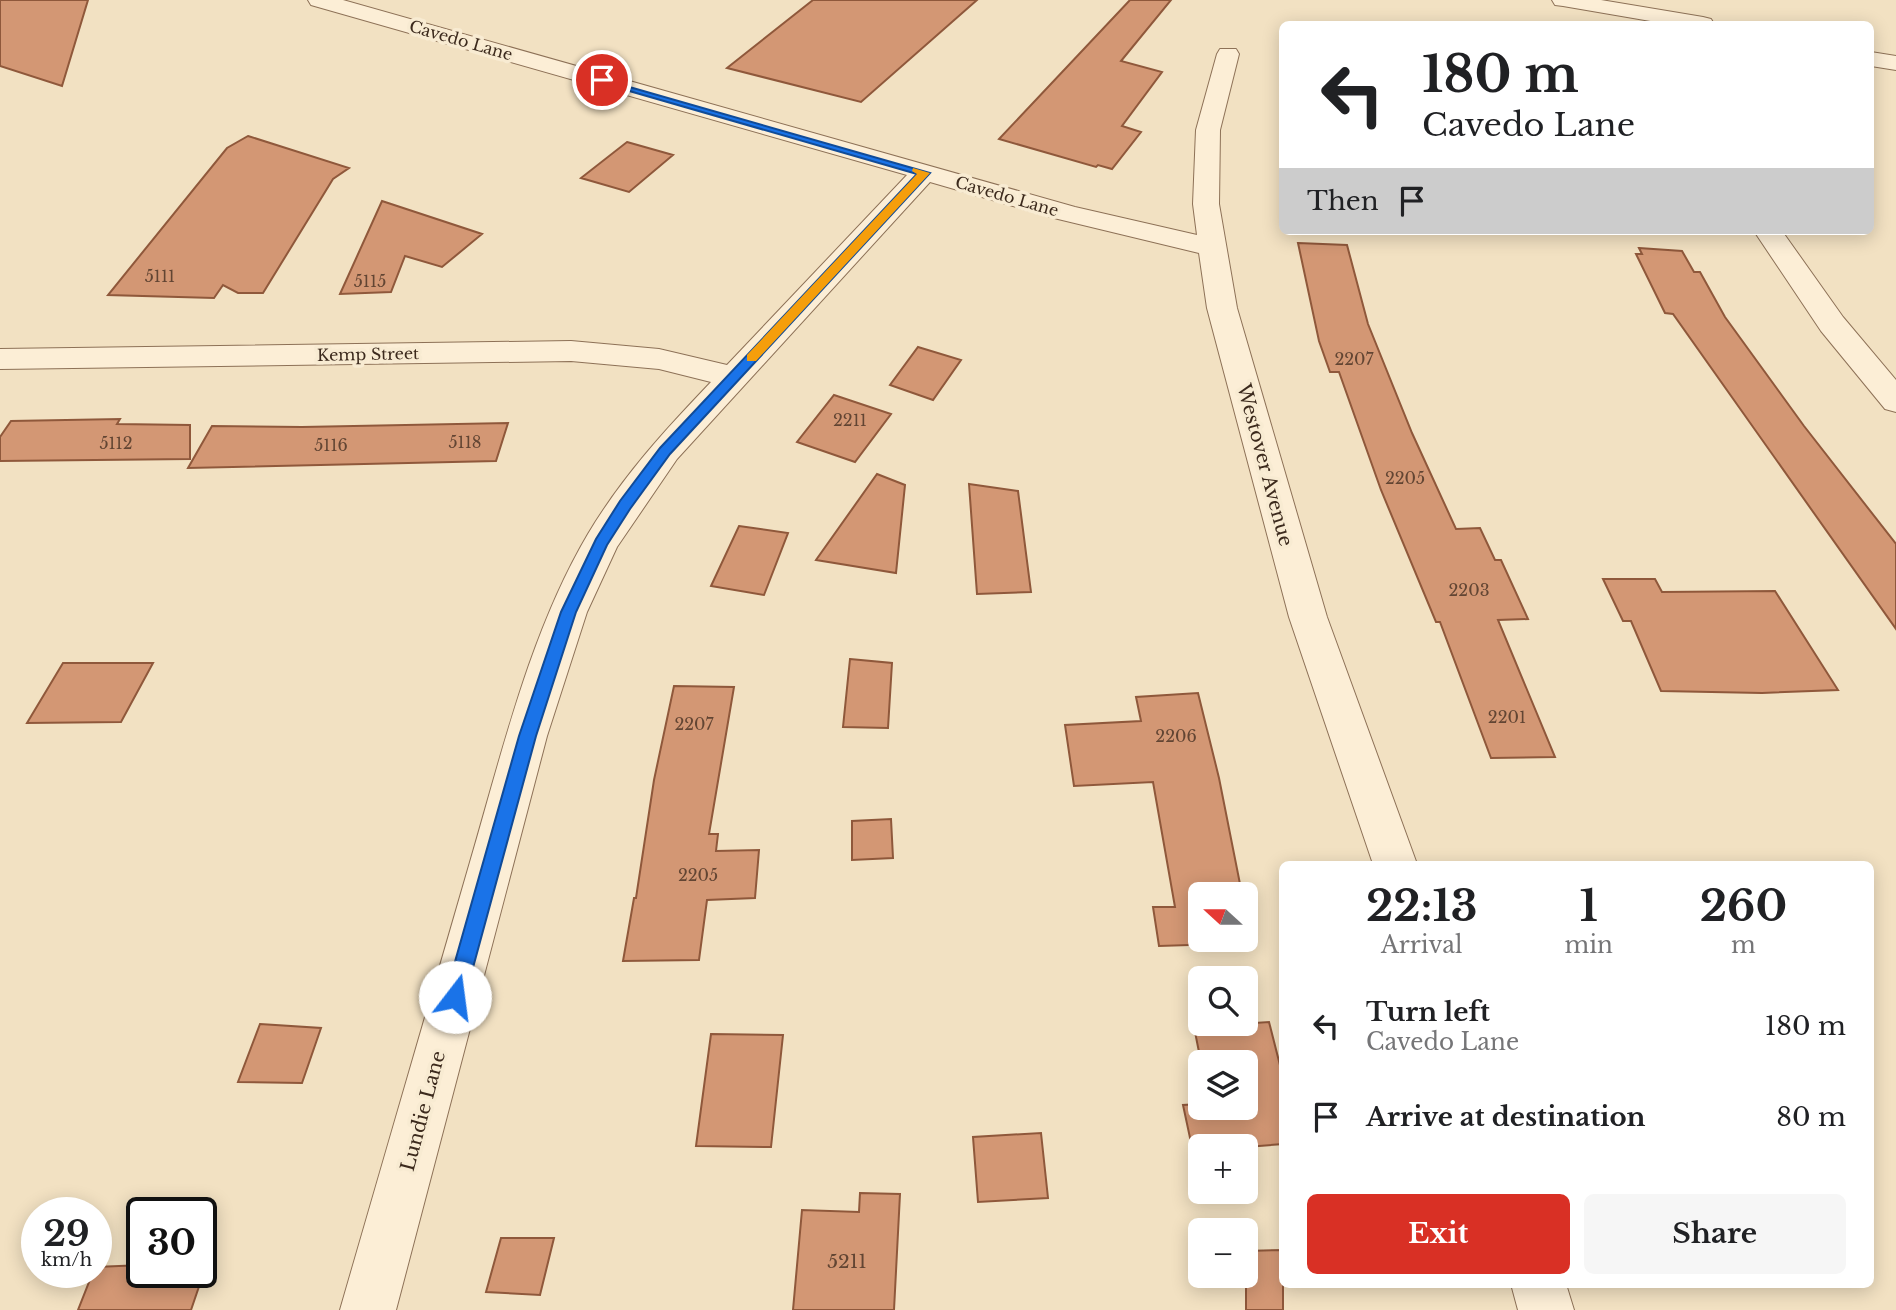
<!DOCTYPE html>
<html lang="en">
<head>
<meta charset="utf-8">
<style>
	:root { --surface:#fff; --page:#f6f6f6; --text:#202124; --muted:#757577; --accent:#d93025 }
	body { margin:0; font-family:"Libre Baskerville",serif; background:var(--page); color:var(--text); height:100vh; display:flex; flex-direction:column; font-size:26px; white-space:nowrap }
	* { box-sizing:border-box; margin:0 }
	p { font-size:23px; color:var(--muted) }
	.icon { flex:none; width:38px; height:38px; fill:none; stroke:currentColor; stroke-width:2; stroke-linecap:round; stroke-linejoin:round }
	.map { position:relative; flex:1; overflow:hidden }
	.sheet { position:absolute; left:1279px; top:861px; width:595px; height:427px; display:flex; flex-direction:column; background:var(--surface); border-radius:10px; box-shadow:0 4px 18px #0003 }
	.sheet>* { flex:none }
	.top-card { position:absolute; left:1279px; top:21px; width:595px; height:214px; border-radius:10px; box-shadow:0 4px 18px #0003; background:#fff; color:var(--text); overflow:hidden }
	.needle { width:46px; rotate:291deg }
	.controls { position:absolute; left:1188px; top:882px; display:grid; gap:14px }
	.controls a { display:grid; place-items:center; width:70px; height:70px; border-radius:10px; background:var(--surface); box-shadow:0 4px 18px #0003; font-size:35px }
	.speed { position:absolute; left:21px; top:1197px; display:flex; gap:14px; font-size:35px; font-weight:700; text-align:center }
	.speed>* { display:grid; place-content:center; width:91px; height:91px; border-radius:50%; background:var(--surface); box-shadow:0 4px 18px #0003; line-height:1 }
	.speed small { font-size:18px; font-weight:400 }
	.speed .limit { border:4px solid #111; border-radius:10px; background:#fff; color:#111 }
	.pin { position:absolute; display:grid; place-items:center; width:60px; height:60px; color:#fff; margin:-30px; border:4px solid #fff; border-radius:50%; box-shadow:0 2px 7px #0007 }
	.me { position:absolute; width:77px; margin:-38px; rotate:15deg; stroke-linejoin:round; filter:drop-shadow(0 0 5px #0008) }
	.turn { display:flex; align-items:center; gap:24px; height:147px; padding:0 28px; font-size:32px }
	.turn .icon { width:91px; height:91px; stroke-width:2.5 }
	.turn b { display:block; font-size:49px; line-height:60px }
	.then { display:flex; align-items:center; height:66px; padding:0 28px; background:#0003; gap:14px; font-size:26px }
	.eta { display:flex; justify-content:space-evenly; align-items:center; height:119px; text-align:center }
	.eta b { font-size:42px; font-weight:700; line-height:49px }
	.cta { display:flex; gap:14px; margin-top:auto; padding:14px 28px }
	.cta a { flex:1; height:80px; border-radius:10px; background:var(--accent); color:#fff; font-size:28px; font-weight:700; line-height:80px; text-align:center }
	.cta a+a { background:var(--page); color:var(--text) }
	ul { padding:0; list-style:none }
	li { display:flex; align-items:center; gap:21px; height:91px; padding:0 28px }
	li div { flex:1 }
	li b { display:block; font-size:26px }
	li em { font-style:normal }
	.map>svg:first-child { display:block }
</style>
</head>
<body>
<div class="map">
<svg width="1896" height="1310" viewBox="0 0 1896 1310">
	<rect width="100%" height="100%" fill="#f2e1c2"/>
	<path fill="#d39774" stroke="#8f583b" stroke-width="2" d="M0,0H88L62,86L0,66Z
		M813,0H977L861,102L727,68Z
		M1130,0H1171L1121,61L1162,72L1122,126L1141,132L1112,169L1098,165L1096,167L999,139Z
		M248,136L349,168L333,179L263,293H238L223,285L214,298L108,295L227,148Z
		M627,142L673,155L629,192L581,178Z
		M382,201L482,234L442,267L405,256L391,292L340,294Z
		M1298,243L1347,245L1368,324L1412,433L1456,529L1480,528L1495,560H1501L1528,619L1498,620L1555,757L1491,758L1440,622H1436L1381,490L1339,372H1330L1319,341Z
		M1639,248L1682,251L1694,272H1700L1725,317L1804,426L1896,544V629L1673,314L1665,313L1636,254H1642Z
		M918,347L961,360L933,400L890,385Z
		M834,395L891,414L855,462L797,442Z
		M120,419L117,424L190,425V459L0,461V437L11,421Z
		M508,423L496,461L188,468L212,426L302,427Z
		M877,474L905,485L896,573L816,560Z
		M969,484L1018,491L1031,592L977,594Z
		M739,526L788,533L764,595L711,586Z
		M1603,579H1655L1662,592L1775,591L1838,690L1762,693L1661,691L1631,621H1623Z
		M850,659L892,663L888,728L843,727Z
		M63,663H153L121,722L27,723Z
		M674,686L734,687L709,834H718L716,851L759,850L755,898L707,900L699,960L623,961L634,898H636L654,780Z
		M1198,693L1219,778L1242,894H1200V940H1246V915L1252,943L1159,946L1153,907H1175L1153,782L1074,786L1065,725L1141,721L1136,697Z
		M891,819L893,858L852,860V821Z
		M1269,1022L1283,1077V1144L1246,1147L1200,1146V1151L1193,1152L1183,1105L1200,1104V1108H1246V1062H1201L1194,1027Z
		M260,1024L321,1028L302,1083L238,1082Z
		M711,1034L783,1035L771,1147L696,1146Z
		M1041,1133L1048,1198L978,1202L973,1137Z
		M860,1193L900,1194L894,1310H793L802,1210L859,1212Z
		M501,1238H554L540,1295L486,1292Z
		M1283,1250V1310H1246V1251Z
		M201,1263H207L191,1310H78L93,1272H96V1267L142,1265V1272H201Z"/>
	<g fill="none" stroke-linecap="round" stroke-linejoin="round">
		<defs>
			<path id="minor" d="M308,0H343L1075,207L1197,235L1193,204L1196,130L1217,54L1220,49H1236L1239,54L1220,130L1219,204L1237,308L1327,617L1417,864H1373L1289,617L1207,308L1199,253L1058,219L930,182L677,459L617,547L587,612L547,736L396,1310H340C383,1161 427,1011 470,862C502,753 530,632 588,534C622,477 666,429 711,382L659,369L571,361L0,369V349L571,341L659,349L727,365L907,175L311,5Z
				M1754,231H1782L1843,317L1896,380V412L1885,409L1821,331Z
				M1511,1284H1566L1574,1310H1518Z"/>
			<path id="tertiary" d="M1552,0H1601L1703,17L1711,19L1714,24H1668L1563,6L1555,5Z
				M1871,52L1896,56V70L1871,66Z"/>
		</defs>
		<use href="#minor" stroke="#8d7157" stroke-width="2"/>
		<use href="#tertiary" stroke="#8d7157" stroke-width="2"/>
		<use href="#minor" fill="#fceed6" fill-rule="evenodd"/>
		<use href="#tertiary" fill="#fceed6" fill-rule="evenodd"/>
	</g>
	<path fill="#1a73e8" stroke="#114b97" stroke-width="2" d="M598,78L930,173L670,454L630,509L607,545L576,612L536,736L465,997L462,1004L455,1007L448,1004L445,997L519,736L561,612L596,539L620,501L660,448L917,174L598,82Z"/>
	<path fill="#f59e0b" d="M913,168L930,173L756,361H747V355L917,174L912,171Z"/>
	<g text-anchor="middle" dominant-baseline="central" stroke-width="7" stroke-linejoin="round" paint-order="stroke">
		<g font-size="16" fill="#3c2a1d" stroke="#f8ebd2">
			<text transform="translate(461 40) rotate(16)">Cavedo Lane</text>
			<text transform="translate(1007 196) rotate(16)">Cavedo Lane</text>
			<text transform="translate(368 354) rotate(-1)">Kemp Street</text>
		</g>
		<g font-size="16" fill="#624533">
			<text x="160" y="276">5111</text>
			<text x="370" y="281">5115</text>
			<text x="1354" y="359">2207</text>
			<text x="850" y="420">2211</text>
			<text x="465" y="442">5118</text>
			<text x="116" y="443">5112</text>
			<text x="331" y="445">5116</text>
			<text x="1405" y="478">2205</text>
			<text x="1469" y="590">2203</text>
			<text x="1507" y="717">2201</text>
			<text x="694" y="724">2207</text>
			<text x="1176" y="736">2206</text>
			<text x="698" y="875">2205</text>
		</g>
		<g font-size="19" fill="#3c2a1d" stroke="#f8ebd2">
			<text transform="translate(1265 465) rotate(75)">Westover Avenue</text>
			<text transform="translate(423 1111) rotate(-75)">Lundie Lane</text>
		</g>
		<g font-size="19" fill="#624533">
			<text x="847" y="1261">5211</text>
		</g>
	</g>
</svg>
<div class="controls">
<a><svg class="needle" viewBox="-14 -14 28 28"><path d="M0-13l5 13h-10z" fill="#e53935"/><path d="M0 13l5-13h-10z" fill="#757577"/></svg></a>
<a><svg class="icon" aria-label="search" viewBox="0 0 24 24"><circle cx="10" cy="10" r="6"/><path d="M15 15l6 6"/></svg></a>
<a><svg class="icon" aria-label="layers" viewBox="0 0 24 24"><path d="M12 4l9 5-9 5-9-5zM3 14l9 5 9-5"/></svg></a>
<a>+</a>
<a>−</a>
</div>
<div class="speed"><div>29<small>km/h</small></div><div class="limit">30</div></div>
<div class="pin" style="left:602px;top:80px;background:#d93025"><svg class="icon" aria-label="arrive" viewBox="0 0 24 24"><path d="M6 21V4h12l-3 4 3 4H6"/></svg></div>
<svg class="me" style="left:455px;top:997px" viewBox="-20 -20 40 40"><circle r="19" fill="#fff"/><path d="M0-13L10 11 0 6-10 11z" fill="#1a73e8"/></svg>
<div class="top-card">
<div class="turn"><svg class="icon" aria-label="left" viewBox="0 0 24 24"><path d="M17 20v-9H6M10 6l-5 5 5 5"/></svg><div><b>180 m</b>Cavedo Lane</div></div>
<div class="then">Then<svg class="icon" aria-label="arrive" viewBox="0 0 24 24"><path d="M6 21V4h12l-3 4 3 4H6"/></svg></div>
</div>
<section class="sheet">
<div class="eta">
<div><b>22:13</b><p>Arrival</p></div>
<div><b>1</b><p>min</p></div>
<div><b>260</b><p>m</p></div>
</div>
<ul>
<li><svg class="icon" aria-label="left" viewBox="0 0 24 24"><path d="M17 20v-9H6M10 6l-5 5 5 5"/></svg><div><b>Turn left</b><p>Cavedo Lane</p></div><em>180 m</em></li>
<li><svg class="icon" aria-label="arrive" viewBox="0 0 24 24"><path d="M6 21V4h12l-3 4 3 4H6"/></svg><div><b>Arrive at destination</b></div><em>80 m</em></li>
</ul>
<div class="cta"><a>Exit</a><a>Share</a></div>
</section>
</div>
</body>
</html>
